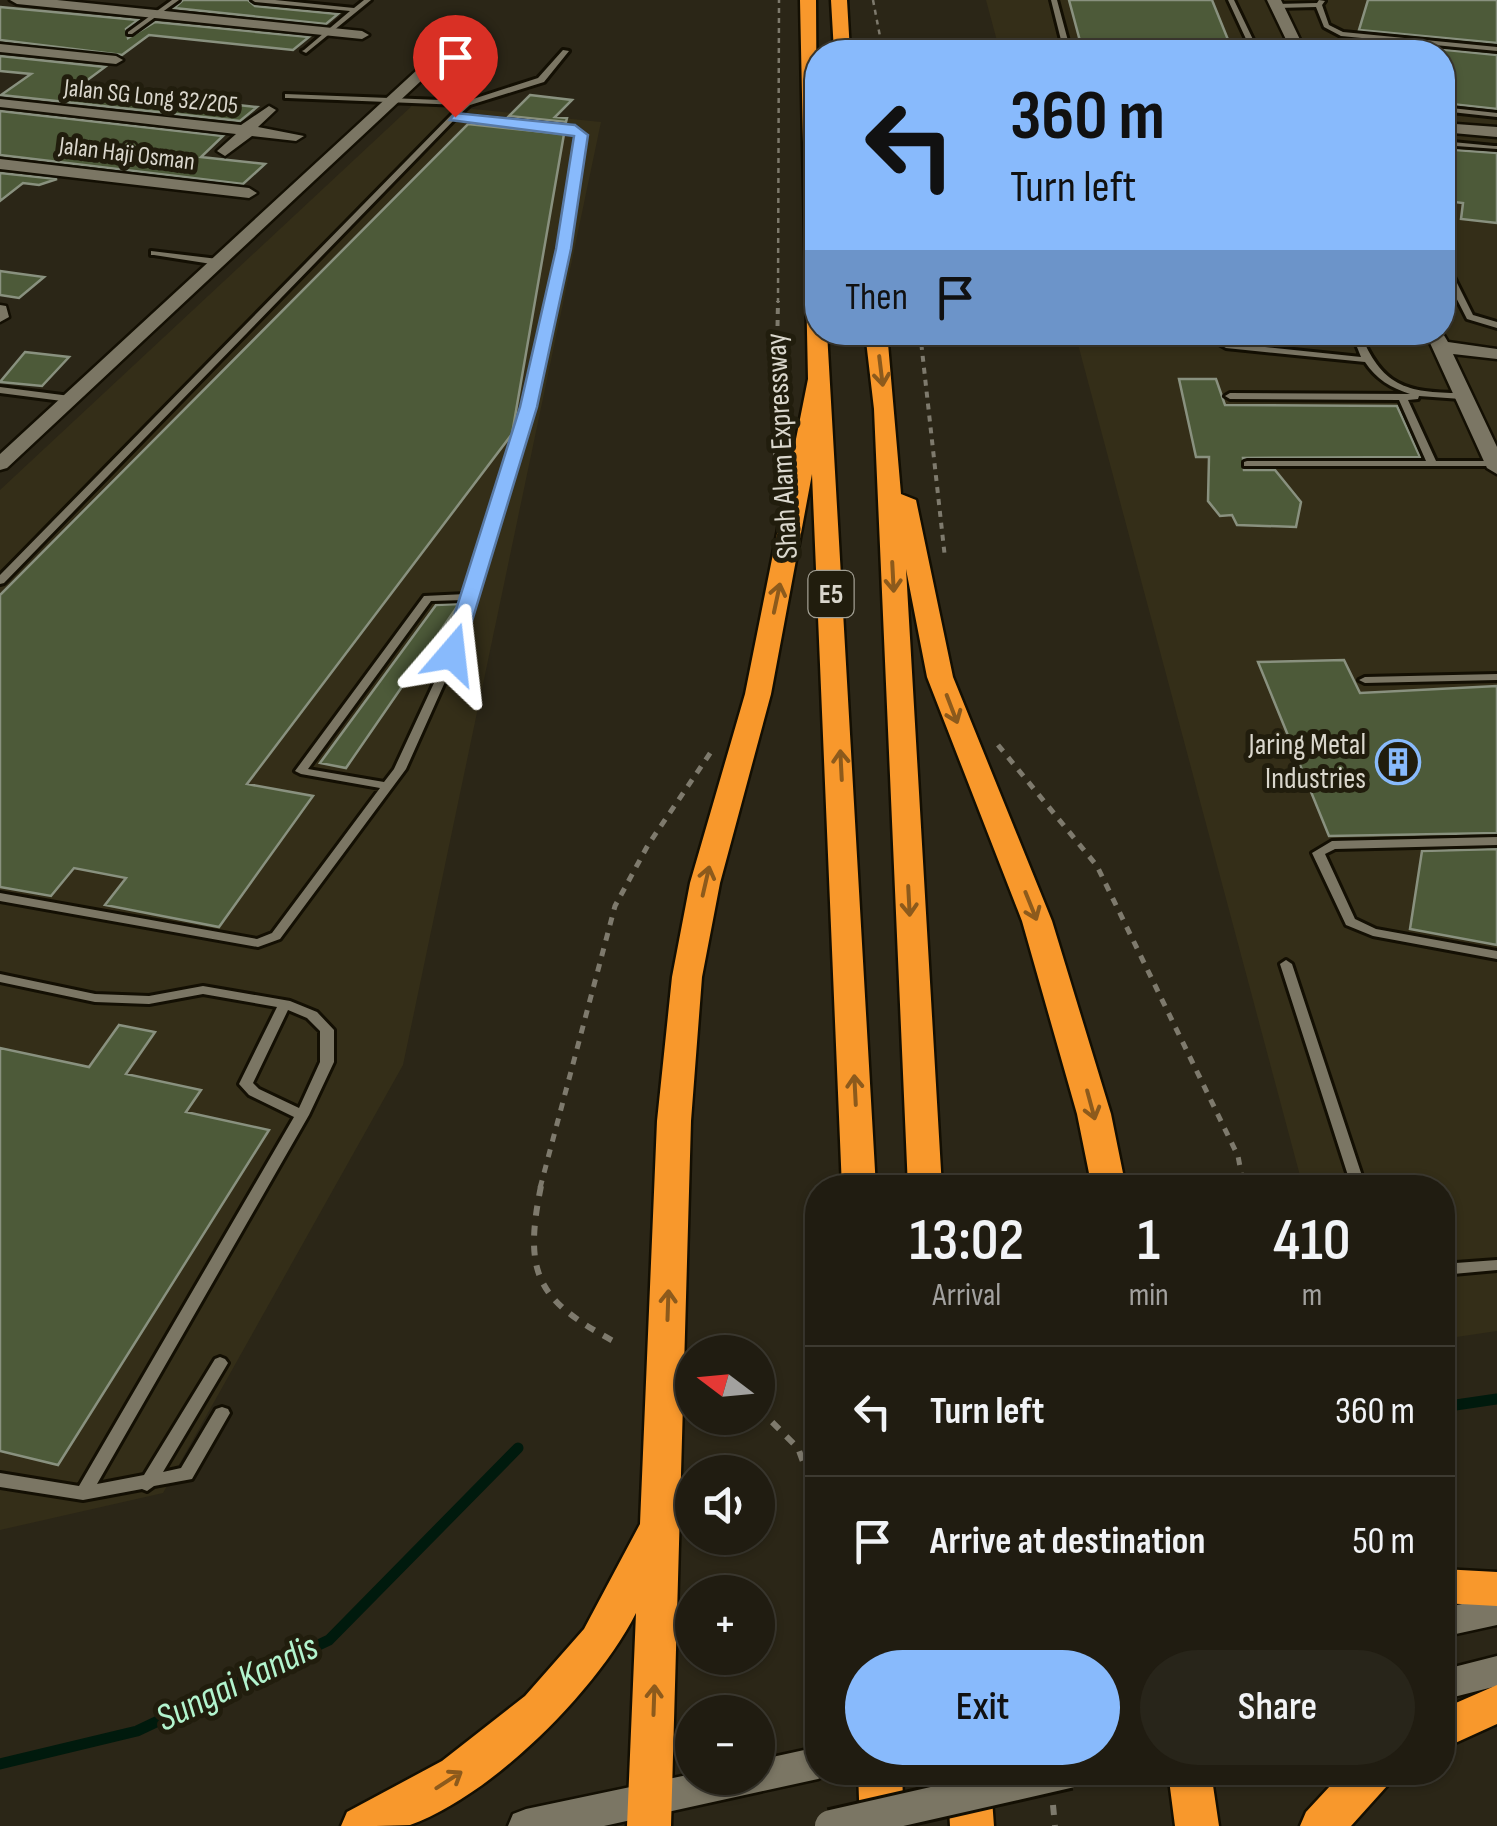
<!DOCTYPE html>
<html lang="en">
<head>
<meta charset="utf-8">
<style>
	:root { --surface:#201c11; --page:#28251a; --text:#f1f3f6; --muted:#a2a19f; --line:#3d3a31; --accent:#88bafc }
	body { margin:0; font-family:"Sofia Sans Condensed",sans-serif; background:var(--page); color:var(--text); height:100vh; display:flex; flex-direction:column; font-size:38px; white-space:nowrap }
	* { box-sizing:border-box; margin:0 }
	p { font-size:32px; color:var(--muted) }
	.icon { flex:none; width:55px; height:55px; fill:none; stroke:currentColor; stroke-width:2; stroke-linecap:round; stroke-linejoin:round }
	.map { position:relative; flex:1; overflow:hidden }
	.side { position:absolute; left:805px; top:1175px; width:650px; height:610px; display:flex; flex-direction:column; background:var(--surface); border-radius:40px; box-shadow:0 2px 8px #0004,0 0 0 2px var(--line) }
	.side>* { flex:none }
	.top-card { position:absolute; left:805px; top:40px; width:650px; height:305px; border-radius:40px; box-shadow:0 2px 8px #0004,0 0 0 2px var(--line); background:#88bafc; color:#111; overflow:hidden }
	.needle { width:65px; rotate:286deg }
	.tools { position:absolute; left:675px; top:1335px; display:grid; gap:20px }
	.tools a { display:grid; place-items:center; width:100px; height:100px; border-radius:50%; background:var(--surface); box-shadow:0 2px 8px #0004,0 0 0 2px var(--line); font-size:50px }
	.pin { position:absolute; display:grid; place-items:center; width:85px; height:85px; color:#fff; margin:-102px -42px; border-radius:50% 50% 50% 0; rotate:-45deg; box-shadow:0 0 10px #0007 }
	.pin .icon { rotate:45deg }
	.me { position:absolute; width:110px; margin:-55px; rotate:17deg; stroke-linejoin:round; filter:drop-shadow(0 0 8px #0008) }
	.turn { display:flex; align-items:center; gap:35px; height:210px; padding:0 40px; font-size:45px }
	.turn .icon { width:130px; height:130px; stroke-width:2.5 }
	.turn b { display:block; font-size:70px; line-height:85px }
	.then { display:flex; align-items:center; height:95px; padding:0 40px; background:#0003; gap:20px; font-size:38px }
	.eta { display:flex; justify-content:space-evenly; align-items:center; height:170px; text-align:center }
	.eta b { font-size:60px; font-weight:600; line-height:70px }
	.primary-button { display:flex; gap:20px; margin-top:auto; padding:20px 40px }
	.primary-button a { flex:1; height:115px; border-radius:60px; background:var(--accent); color:#111; font-size:40px; font-weight:600; line-height:115px; text-align:center }
	.primary-button a+a { background:var(--page); color:var(--text) }
	ul { padding:0; list-style:none }
	li { display:flex; align-items:center; gap:30px; height:130px; padding:0 40px; border-top:2px solid var(--line) }
	li div { flex:1 }
	li b { display:block; font-size:38px }
	li em { font-style:normal }
	.map>svg:first-child { display:block }
</style>
</head>
<body>
<div class="map">
<svg width="1497" height="1826" viewBox="0 0 1497 1826">
	<rect width="100%" height="100%" fill="#2b2617"/>
	<path fill="#342e18" d="M986,0H1497V1331L1443,1339L1442,1188L1303,1187L1075,333L1442,332V52H1000Z
		M415,103L601,122L403,1065L163,1493L0,1530V490Z"/>
	<g fill="none" stroke-linecap="round" stroke-linejoin="round">
		<path stroke="#001a0d" stroke-width="11" d="M1442,1407L1497,1399
			M0,1764L137,1731L329,1640L518,1448"/>
	</g>
	<path fill="#4d5a39" stroke="#89917f" stroke-width="2.5" d="M183,0H248L255,6L338,14L326,24L174,8Z
		M1069,0H1212L1233,52H1169L1165,41H1080Z
		M1368,0H1497V43L1359,30Z
		M0,7L138,20L126,29L128,38L155,22L309,37L293,50L149,35L122,55L0,40Z
		M1356,41L1497,55V109L1442,103V52H1368L1354,49Z
		M0,56L105,67L78,87L257,107L240,121L1,95L31,74L0,71Z
		M530,95L572,100L555,117L567,118L566,122L509,116Z
		M0,111L223,136L201,157L265,164L243,184L0,155Z
		M468,124L564,134L512,434L247,784L313,796L219,927L105,905L126,878L74,868L51,896L0,887V595Z
		M1442,149L1497,153V223L1461,219L1463,203L1446,201L1450,182H1442Z
		M0,173L57,179L39,185L23,183L0,201Z
		M0,271L14,273L44,277L19,298L0,295Z
		M25,352L69,357L42,386L0,382Z
		M1179,379H1216L1225,405L1397,406L1420,457L1243,458L1244,470H1275L1301,502L1296,527L1237,525L1232,515L1220,516L1208,501L1209,457H1196Z
		M459,604L346,768L320,763L436,605Z
		M1344,660L1360,693L1497,686V833L1329,836L1258,662Z
		M1497,849V945L1410,929L1422,851Z
		M119,1025L155,1032L126,1074L201,1090L186,1112L269,1130L58,1465L0,1451V1048L89,1067Z"/>
	<g fill="none" stroke-linecap="round" stroke-linejoin="round">
		<defs>
			<path id="lane" d="M172,0H179L132,34H128V32Z
				M252,0H275L354,8L364,0H371L306,53L302,51L304,50L350,11L255,2Z
				M1051,0H1057L1071,52H1064Z
				M1228,0H1234L1259,52H1252Z
				M1319,0L1325,1L1322,5L1329,25L1343,32L1497,47V51L1341,36L1324,27L1316,7L1277,8L1274,6L1277,4L1317,3Z
				M1294,41H1323L1346,52H1337L1322,45L1292,44L1290,43Z
				M563,50L569,51L544,82L470,105L459,115L575,127L585,135L568,249L534,407L457,655L406,769L280,939L258,947L0,901V893L257,939L272,933L380,788L301,774L295,771L424,596L466,594L524,407L560,249L577,135L573,131L455,119L4,583L0,584V575L461,105L288,98H285V94L467,101L538,78ZM464,600L447,655L394,769L384,782L308,769L431,601Z
				M1442,107L1497,113V117L1442,111Z
				M1442,141L1494,146H1497V149L1442,145Z
				M151,251L218,259L222,262L218,265L154,255H151Z
				M1442,259L1446,261L1473,315L1497,322V328L1467,319L1442,270Z
				M1198,332H1210L1228,343L1361,357L1351,332H1360C1381,386 1406,393 1461,393L1466,396L1461,399L1419,396L1418,399L1408,400L1436,461H1495L1497,462V466H1244V462L1247,461H1426L1399,400L1230,399L1225,396L1230,393L1410,394C1391,388 1376,379 1365,362L1226,348Z
				M0,387L70,396L75,399L70,402L0,393Z
				M1497,674V680L1365,683L1359,680L1365,677Z
				M1497,837V845L1335,849L1325,854L1355,919L1376,929L1497,951V959L1373,936L1346,925L1312,853L1332,841Z
				M1286,960L1292,964L1366,1188H1352L1280,964Z
				M0,974L95,994L149,996L203,986L290,1001L317,1012L334,1030V1062L309,1115L97,1484L144,1475L215,1359L220,1357L225,1359L228,1363L163,1472L181,1468L216,1409L222,1407L228,1409L230,1413L192,1479L154,1486L147,1491L142,1489L83,1500L0,1487V1473L79,1486L294,1117L249,1095L239,1084L277,1007L203,994L149,1004L95,1002L0,982ZM288,1010L307,1018L320,1031V1062L299,1108L259,1089L253,1083Z
				M1497,1260V1270L1442,1275V1264Z"/>
			<path id="street" d="M10,0H57L362,31L369,35L362,39L17,4Z
				M1267,0H1281L1306,52H1292Z
				M456,34L468,37L7,468L0,470V454Z
				M0,44L116,56L123,60L116,64L0,52Z
				M0,99L241,125L269,106L276,110L258,127L304,136L296,141L252,136L225,156L217,151L236,134L0,107Z
				M1442,123L1497,127V137L1442,132Z
				M0,159L249,188L257,193L249,198L0,169Z
				M0,305L6,306L9,317L0,322Z
				M1425,332H1442L1448,342L1497,349V359L1453,354L1497,447V474L1487,468Z"/>
			<path id="secondary" d="M1497,1597V1625L1442,1637V1608Z
				M1497,1656V1686L1442,1700V1670Z
				M818,1747V1772H831L818,1779L604,1826H508L513,1814L526,1809L692,1774V1778H758V1760Z"/>
			<path id="highway" d="M800,0H816L818,332H827L876,1188H842L812,474L771,694L720,883L702,977L691,1121L671,1826H627L636,1613C597,1690 493,1795 410,1825C391,1826 361,1826 341,1826L347,1812L442,1761L525,1696L584,1629L640,1524L657,1121L672,977L690,883L745,694L808,379Z
				M831,0H847L850,52H834Z
				M865,332H887L901,494L916,500L953,677L1052,921L1111,1114L1126,1188H1092L1077,1114L1022,921L927,677L906,569L942,1188H908L874,409Z
				M1442,1569L1497,1572V1606L1442,1603Z
				M1497,1685V1724L1442,1749V1709Z
				M858,1772H902L904,1826H860Z
				M947,1772H990L994,1826H950Z
				M1168,1772H1211L1219,1826H1175Z
				M1343,1772H1393L1387,1786L1351,1826H1300L1306,1812Z"/>
		</defs>
		<use href="#lane" stroke="#130f03" stroke-width="6"/>
		<use href="#street" stroke="#130f03" stroke-width="5"/>
		<use href="#secondary" stroke="#130f03" stroke-width="5"/>
		<use href="#highway" stroke="#130f03" stroke-width="5"/>
		<path stroke="#7e7a6d" stroke-width="2.5" stroke-dasharray="5 5" stroke-linecap="butt" d="M873,0L883,52
			M778,303L779,0"/>
		<path stroke="#7e7a6d" stroke-width="4" stroke-dasharray="6 6" stroke-linecap="butt" d="M920,332L945,558
			M775,458L778,301"/>
		<path stroke="#7e7a6d" stroke-width="5" stroke-dasharray="8 8" stroke-linecap="butt" d="M998,745L1097,866L1238,1156L1244,1188
			M540,1188L615,906L648,845L713,749"/>
		<path stroke="#7e7a6d" stroke-width="6" stroke-dasharray="10 10" stroke-linecap="butt" d="M541,1186C523,1274 537,1300 615,1342
			M758,1408L798,1448L818,1502
			M1053,1805L1055,1826"/>
		<use href="#lane" fill="#7b7664" fill-rule="evenodd"/>
		<use href="#street" fill="#7b7664" fill-rule="evenodd"/>
		<use href="#secondary" fill="#7b7664" fill-rule="evenodd"/>
		<use href="#highway" fill="#f8982c" fill-rule="evenodd"/>
		<defs>
			<path id="secondary-bridge" d="M831,1826L1069,1772"/>
		</defs>
		<use href="#secondary-bridge" stroke="#130f03" stroke-width="38" stroke-linecap="butt"/>
		<use href="#secondary-bridge" stroke="#7b7664" stroke-width="32"/>
	</g>
	<defs><path id="oneway-shaft" d="M-6 0H5M1.5-3L5.5 0L1.5 3" fill="none" stroke-width="1.6" stroke-linecap="round" stroke-linejoin="round" transform="scale(2.5)"/></defs>
	<g stroke="#8c5a1c">
		<use href="#oneway-shaft" transform="translate(881 371) rotate(83)"/>
		<use href="#oneway-shaft" transform="translate(893 577) rotate(87)"/>
		<use href="#oneway-shaft" transform="translate(777 598) rotate(-78)"/>
		<use href="#oneway-shaft" transform="translate(952 709) rotate(69)"/>
		<use href="#oneway-shaft" transform="translate(841 765) rotate(-93)"/>
		<use href="#oneway-shaft" transform="translate(706 881) rotate(-77)"/>
		<use href="#oneway-shaft" transform="translate(909 901) rotate(87)"/>
		<use href="#oneway-shaft" transform="translate(1031 906) rotate(68)"/>
		<use href="#oneway-shaft" transform="translate(855 1090) rotate(-93)"/>
		<use href="#oneway-shaft" transform="translate(1091 1105) rotate(75)"/>
		<use href="#oneway-shaft" transform="translate(668 1305) rotate(-88)"/>
		<use href="#oneway-shaft" transform="translate(654 1700) rotate(-88)"/>
		<use href="#oneway-shaft" transform="translate(449 1780) rotate(-33)"/>
	</g>
	<path fill="#88bafc" stroke="#5879a4" stroke-width="2.5" d="M455,113L575,125L588,135L571,249L537,407L462,654L452,660L442,654L520,407L556,249L574,136L450,120Z"/>
	<defs>
		<symbol id="building-ring" viewBox="-11 -11 22 22"><circle r="9.5" fill="#211d0d" stroke="#88bafc" stroke-width="1.5"/><path d="M-4-6H4V6H1V3H-1V6H-4ZM-2.5-4.3h1.7v1.8h-1.7ZM.8-4.3h1.7v1.8H.8ZM-2.5-1h1.7V.8h-1.7ZM.8-1h1.7V.8H.8Z" fill="#88bafc"/></symbol>
	</defs>
	<g fill-rule="evenodd">
		<use href="#building-ring" x="1373" y="737" width="50" height="50"/>
	</g>
	<g text-anchor="middle" dominant-baseline="central" stroke-width="10" stroke-linejoin="round" paint-order="stroke">
		<g font-size="25" fill="#dad7cd" stroke="#211d0d">
			<text transform="translate(151 97) rotate(6)">Jalan SG Long 32/205</text>
			<text transform="translate(127 154) rotate(7)">Jalan Haji Osman</text>
		</g>
		<rect fill="#211d0d" stroke="#a29f93" stroke-width="2.5" x="808.5" y="571" width="45" height="46" rx="8"/>
		<g font-size="28" font-weight="bold" fill="#dad7cd">
			<text x="831" y="594">E5</text>
		</g>
		<g font-size="30" fill="#dad7cd" stroke="#211d0d">
			<text transform="translate(782 446) rotate(-93)">Shah Alam Expressway</text>
		</g>
		<g font-size="30" fill="#dad7cd" stroke="#211d0d" text-anchor="end">
			<text x="1366" y="745">Jaring Metal<tspan x="1366" dy="34">Industries</tspan></text>
		</g>
		<g font-size="38" font-style="italic" fill="#b2f4ce" stroke="#211d0d">
			<text transform="translate(237 1683) rotate(-26)">Sungai Kandis</text>
		</g>
	</g>
</svg>
<div class="tools">
<a><svg class="needle" viewBox="-14 -14 28 28"><path d="M0-13l5 13h-10z" fill="#e53935"/><path d="M0 13l5-13h-10z" fill="#a2a19f"/></svg></a>
<a><svg class="icon" aria-label="sound" viewBox="0 0 24 24"><path d="M4 9h4l5-4v14l-5-4H4zM17 9q2 3 0 6"/></svg></a>
<a>+</a>
<a>−</a>
</div>
<div class="pin" style="left:455px;top:117px;background:#d93025"><svg class="icon" aria-label="arrive" viewBox="0 0 24 24"><path d="M6 21V4h12l-3 4 3 4H6"/></svg></div>
<svg class="me" style="left:452px;top:654px" viewBox="-20 -20 40 40"><path d="M0-17L14 15 0 8-14 15z" fill="#88bafc" stroke="#fff" stroke-width="4"/></svg>
<div class="top-card">
<div class="turn"><svg class="icon" aria-label="left" viewBox="0 0 24 24"><path d="M17 20v-9H6M10 6l-5 5 5 5"/></svg><div><b>360 m</b>Turn left</div></div>
<div class="then">Then<svg class="icon" aria-label="arrive" viewBox="0 0 24 24"><path d="M6 21V4h12l-3 4 3 4H6"/></svg></div>
</div>
<section class="side">
<div class="eta">
<div><b>13:02</b><p>Arrival</p></div>
<div><b>1</b><p>min</p></div>
<div><b>410</b><p>m</p></div>
</div>
<ul>
<li><svg class="icon" aria-label="left" viewBox="0 0 24 24"><path d="M17 20v-9H6M10 6l-5 5 5 5"/></svg><div><b>Turn left</b></div><em>360 m</em></li>
<li><svg class="icon" aria-label="arrive" viewBox="0 0 24 24"><path d="M6 21V4h12l-3 4 3 4H6"/></svg><div><b>Arrive at destination</b></div><em>50 m</em></li>
</ul>
<div class="primary-button"><a>Exit</a><a>Share</a></div>
</section>
</div>
</body>
</html>
